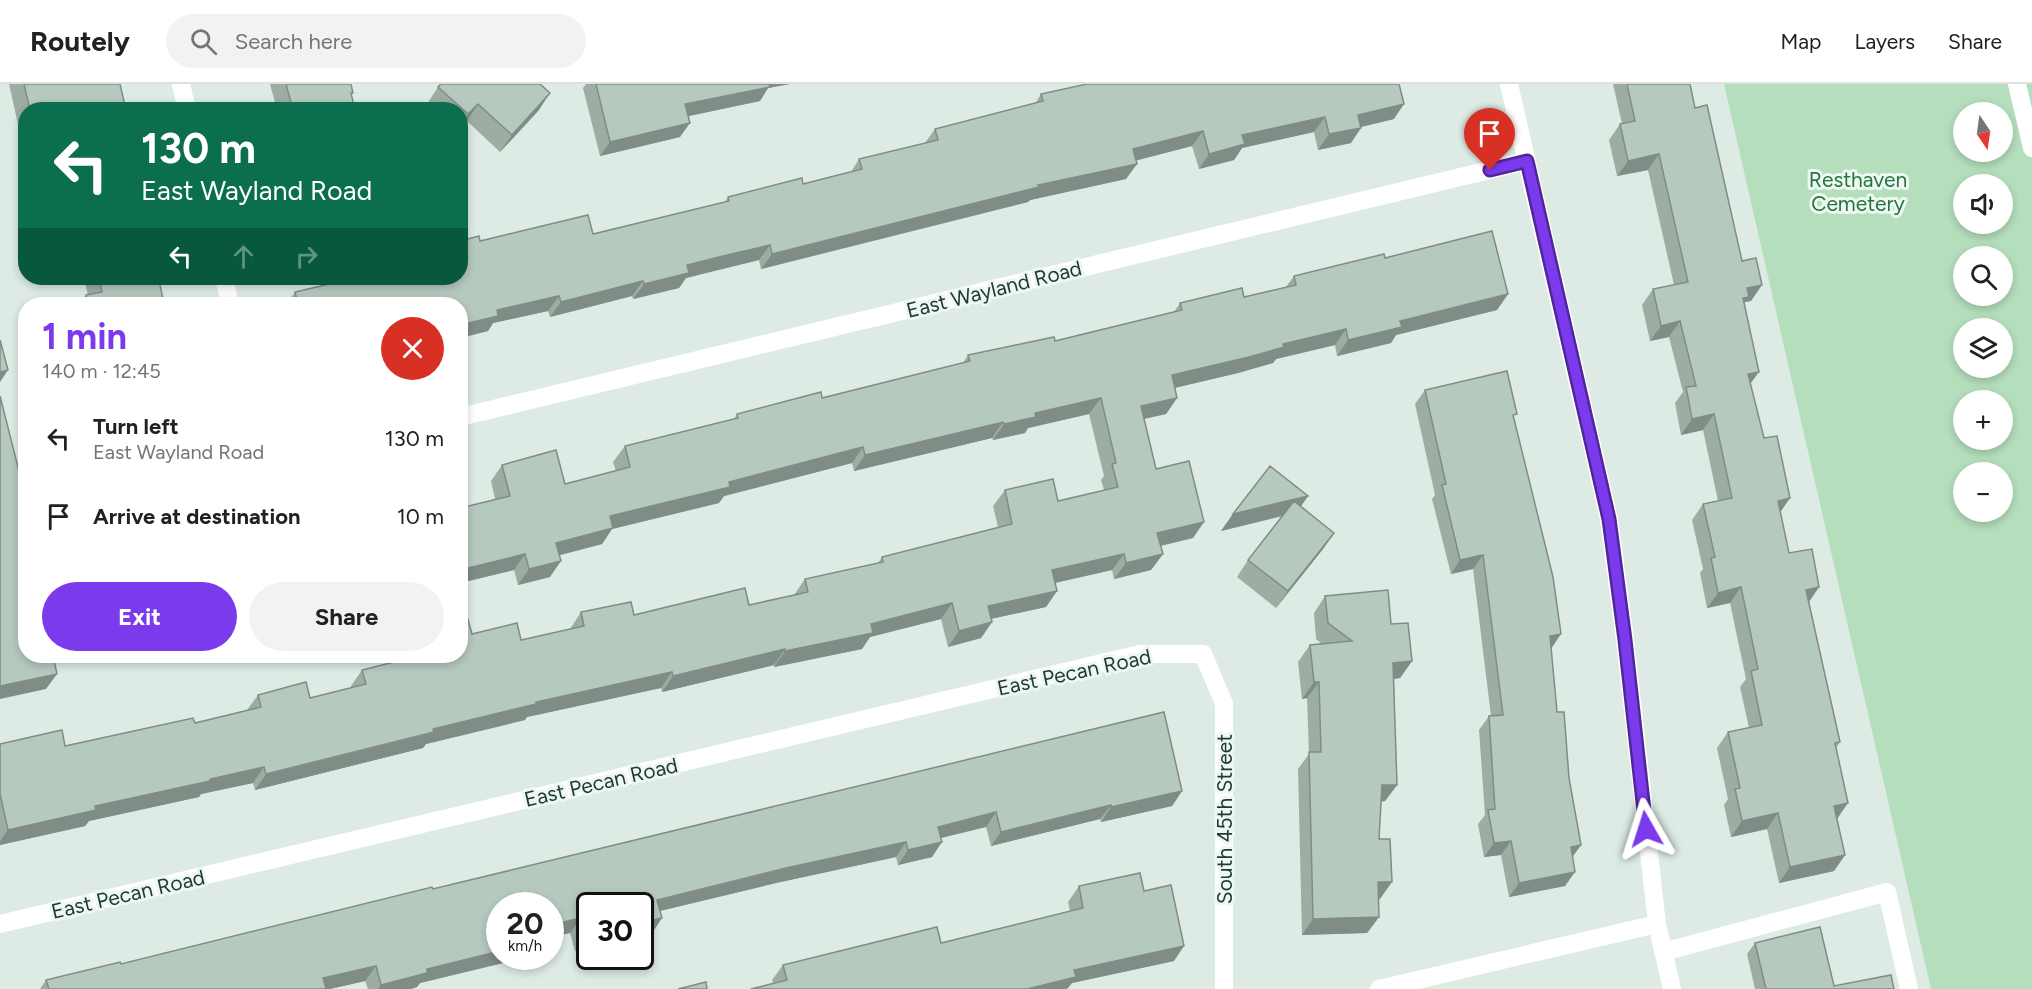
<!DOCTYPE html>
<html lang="en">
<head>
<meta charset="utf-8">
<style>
	:root { --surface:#fff; --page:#f2f2f2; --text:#202124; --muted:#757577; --line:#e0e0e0; --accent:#7c3aed }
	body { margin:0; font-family:Figtree,sans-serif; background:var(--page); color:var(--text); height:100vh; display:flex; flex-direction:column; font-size:22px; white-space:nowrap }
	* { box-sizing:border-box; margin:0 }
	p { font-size:20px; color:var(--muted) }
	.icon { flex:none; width:33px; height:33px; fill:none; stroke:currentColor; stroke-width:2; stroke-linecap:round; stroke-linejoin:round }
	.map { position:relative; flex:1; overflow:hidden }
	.drawer { position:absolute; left:18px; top:213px; width:450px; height:366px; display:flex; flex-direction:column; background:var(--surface); border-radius:24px; box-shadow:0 3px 9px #0003 }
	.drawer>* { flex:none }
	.hud { position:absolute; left:18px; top:18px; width:450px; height:183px; border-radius:24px; box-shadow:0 3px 9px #0003; background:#0b6e4f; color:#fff; overflow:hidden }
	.needle { width:39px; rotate:167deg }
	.fabs { position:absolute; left:1953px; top:18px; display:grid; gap:12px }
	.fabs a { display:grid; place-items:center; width:60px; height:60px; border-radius:50%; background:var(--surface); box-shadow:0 3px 9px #0003; font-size:30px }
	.speed { position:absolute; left:486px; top:808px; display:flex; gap:12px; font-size:30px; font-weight:700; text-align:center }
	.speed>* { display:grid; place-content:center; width:78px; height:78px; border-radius:50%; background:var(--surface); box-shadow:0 3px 9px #0003; line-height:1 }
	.speed small { font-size:15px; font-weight:400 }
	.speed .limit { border:3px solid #111; border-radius:9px; background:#fff; color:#111 }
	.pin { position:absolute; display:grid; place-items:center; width:51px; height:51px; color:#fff; margin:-62px -26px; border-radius:50% 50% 50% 0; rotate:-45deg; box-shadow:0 0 6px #0007 }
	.pin .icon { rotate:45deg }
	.me { position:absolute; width:66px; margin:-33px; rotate:354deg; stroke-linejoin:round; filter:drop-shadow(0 0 4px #0008) }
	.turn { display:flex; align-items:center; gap:21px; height:126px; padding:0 24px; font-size:27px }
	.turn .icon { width:78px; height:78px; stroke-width:2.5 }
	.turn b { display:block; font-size:42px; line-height:51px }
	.lanes { display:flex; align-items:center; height:57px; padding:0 24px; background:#0003; justify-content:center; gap:30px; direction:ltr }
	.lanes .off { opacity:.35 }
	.round { display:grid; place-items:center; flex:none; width:63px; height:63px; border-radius:32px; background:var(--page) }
	.summary { display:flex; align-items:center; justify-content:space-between; height:102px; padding:0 24px }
	h1 { font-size:36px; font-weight:700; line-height:45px; color:var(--accent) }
	.button { display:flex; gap:12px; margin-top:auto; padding:12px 24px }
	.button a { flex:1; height:69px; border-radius:36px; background:var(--accent); color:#fff; font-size:24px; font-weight:700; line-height:69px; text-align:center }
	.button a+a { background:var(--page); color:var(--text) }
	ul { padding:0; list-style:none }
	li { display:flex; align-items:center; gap:18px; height:78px; padding:0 24px }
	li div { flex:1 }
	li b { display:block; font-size:22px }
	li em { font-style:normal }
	header { display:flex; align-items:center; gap:36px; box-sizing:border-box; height:84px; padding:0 30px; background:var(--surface); border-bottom:2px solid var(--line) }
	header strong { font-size:28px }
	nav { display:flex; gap:33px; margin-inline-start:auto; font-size:21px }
	.search { width:420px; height:54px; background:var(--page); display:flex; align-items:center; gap:15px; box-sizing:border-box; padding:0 21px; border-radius:33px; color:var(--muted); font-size:22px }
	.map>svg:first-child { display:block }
</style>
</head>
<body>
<header>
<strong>Routely</strong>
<div class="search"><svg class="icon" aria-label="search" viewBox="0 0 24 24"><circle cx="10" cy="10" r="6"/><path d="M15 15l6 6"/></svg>Search here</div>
<nav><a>Map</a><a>Layers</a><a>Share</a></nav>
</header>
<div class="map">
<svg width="2032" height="905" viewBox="0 0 2032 905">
	<rect width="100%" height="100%" fill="#ddebe4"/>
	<path fill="#b4debc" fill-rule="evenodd" d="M1724,0H2032V905H1931ZM1964,28H2002V68H1964ZM1964,100H2002V140H1964ZM1964,172H2002V212H1964ZM1964,244H2002V284H1964ZM1964,316H2002V356H1964ZM1964,388H2002V428H1964Z"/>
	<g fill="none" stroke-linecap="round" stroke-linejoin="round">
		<path stroke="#fff" stroke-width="18" d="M181,0L187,26
			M1509,0L1609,435L1625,556L1657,840L1672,905
			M2017,0L2032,64
			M224,194L230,220
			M460,333L1527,77
			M0,840L1140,570H1203L1224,619V905
			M1663,868L1887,808L1909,905
			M1379,905L1657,840"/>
	</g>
	<path fill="#9dada4" d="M9,0H120L126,26H26V67H24Z
		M270,0H351V12L355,26H277Z
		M586,0H790L768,4L760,17L688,32L680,53L600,72L583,4Z
		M1613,0H1690L1695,24L1751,217L1745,218L1744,219L1750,300L1780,428L1789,469L1819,503L1809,518L1840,658L1836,664L1837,735L1845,771L1834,787L1779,799L1767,745L1731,753L1724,721L1728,715L1717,664L1728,648L1749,644L1740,603L1746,595L1730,519L1707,524L1700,489L1703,485L1692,436L1703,420L1718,417L1703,346L1681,351L1675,319L1683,308L1669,253L1650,257L1642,221L1653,205L1674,201L1648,86L1617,92L1609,56L1620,40H1622Z
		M438,3L539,26L500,68L467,37L460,43V26H433L427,20Z
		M1041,10L1394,35L1361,43L1351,59L1318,66L1314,48L1242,64L1234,76L1199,85L1192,62L1136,76L1126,95L1030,116L1028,118L761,185L759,176L717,186L686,194L679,204L633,215L632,212L550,233L548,227L493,239L488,247L460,254V220H287L295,208L324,201L323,197L325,194H381L382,199L460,194L480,157L593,150L725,118L728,113L803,100L851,88L859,75L925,59L935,45L1035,20Z
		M1385,174L1508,210L1497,226L1396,251L1391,259L1337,272L1335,261L1276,275L1273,279L1238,289L1175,304L1177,314L1166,330L1144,335L1156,385L1193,454L1161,462L1163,470L1151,486L1114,495L1112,486L1055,499L1057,507L1046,523L991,535L992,538L981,554L948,563L941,535L870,553L862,565L774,583V581L662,608L661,604L527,633L525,636L426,660L423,664L255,706L253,699L201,710L199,713L89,737L85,742L0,761V660L65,662L195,639L247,626L258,611L310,614L351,604V602L362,586L460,572L472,550L521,556L570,545L581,528L634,531L749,521L794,511L805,495L878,479L882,473L998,443L993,422L1005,406L1058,417L1104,406L1101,396L1104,392L1089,330L1028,344L1025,349L993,356L992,354L854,387L852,379L724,412L719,419L612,445L602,460L560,471L550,493L518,501L514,486L460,499V424L495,415L491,397L502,381L565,400L616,387L613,378L625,362L734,335L737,330L822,314L963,279L968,271L1055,257L1174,228L1180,219L1244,213L1286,203L1294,192Z
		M84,194H152L153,197L164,220H79L86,211H88Z
		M1425,306L1514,334L1551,565L1557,628L1581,761L1572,773L1565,802L1509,813L1501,771L1484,773L1478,740L1485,731L1479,646L1489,632H1491L1473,485L1451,490L1432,415L1435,411L1415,320Z
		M1308,412L1301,422L1334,449L1323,465L1276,524L1237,493L1248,476L1283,432L1221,447L1233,430Z
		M1325,512L1391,540L1412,577L1400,594L1394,595L1397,701L1385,717L1381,718L1379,755L1380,815H1378L1379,833L1367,849L1302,851L1298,685L1309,670L1307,614L1302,615L1298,578L1310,561L1322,560L1316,555L1314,529Z
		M1164,628L1182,707L1172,722L1101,738L1100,735L991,762L986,743L941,754L932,773L898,781L896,773L776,799L660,827L652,849L590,822V863L575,867L570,849L550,853V822L500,873H507L503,879L420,899L417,903L411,905H368L365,897L330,905H40L46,896L121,880Z
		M1079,802L1144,807L1174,877L1072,899L1067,905H751L773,899L772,896L783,881L941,859L1070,827L1068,818Z
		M1755,859L1834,902L1894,905H1755L1747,870Z"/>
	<path fill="#7f8d86" d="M762,0H790L768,4L760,17L675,35L685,20Z
		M550,9L539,26L500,68L512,51Z
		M478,20L467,37L460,43V41L468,30Z
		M1404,20L1394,35L1348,46L1358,31Z
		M1325,33L1314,48L1242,64L1234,76L1199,85L1209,70L1242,51Z
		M690,39L680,53L600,72L610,58Z
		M1361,44L1351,59L1318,66L1329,50Z
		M1203,47L1192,62L1123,80L1133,65Z
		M1659,70L1648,86L1617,92L1628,77Z
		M1137,80L1126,95L1030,116L1028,118L761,185L772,170L1038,101Z
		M770,161L759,176L686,194L679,204L633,215L644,200L687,181Z
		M643,197L632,212L550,233L561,218Z
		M1762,201L1751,217L1745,218L1738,229L1747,204Z
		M1508,210L1497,226L1396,251L1391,259L1337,272L1348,256L1400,237Z
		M559,212L548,227L493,239L488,247L460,254V241L497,226Z
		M1680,237L1669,253L1650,257L1661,242Z
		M1346,245L1335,261L1276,275L1273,279L1238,289L1161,307L1172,291L1283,260Z
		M8,286L0,298V288Z
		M1759,288L1748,303V290Z
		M1101,314L1089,330L1028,344L1025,349L993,356L1004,340L1035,329Z
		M1177,314L1166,330L1130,338L1141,322Z
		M1714,330L1703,346L1681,351L1692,335Z
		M1003,338L992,354L854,387L865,371Z
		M863,363L852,379L724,412L719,419L612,445L602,460L545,475L556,459L610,432L729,398Z
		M1308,412L1297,428L1221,447L1233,430Z
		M1790,414L1779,430L1778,417Z
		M1204,438L1193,454L1146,465L1157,449Z
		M1334,449L1323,465L1276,524L1288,507Z
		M525,470L514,486L460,499V486Z
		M1124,470L1112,486L1041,502L1052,486Z
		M1163,470L1151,486L1114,495L1126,479Z
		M1483,471L1473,485L1451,490L1460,476Z
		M561,477L550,493L518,501L529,485Z
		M1741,503L1730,519L1707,524L1718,509Z
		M1819,503L1808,519L1806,506Z
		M1057,507L1046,523L976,538L988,522Z
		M952,519L941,535L870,553L862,565L774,583L785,567L871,540Z
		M992,538L981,554L948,563L959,547Z
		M1561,550L1551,565L1550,552Z
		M785,565L774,581L662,608L673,592Z
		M1412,577L1400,594L1382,596L1393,579Z
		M672,588L661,604L527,633L525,636L426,660L423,664L255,706L266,690L536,618Z
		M57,590L46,605L0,615V602Z
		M1314,598H1319L1307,614L1302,615Z
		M264,683L253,699L201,710L199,713L89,737L85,742L0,761V757L8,746L95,722L210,695Z
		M1382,701H1397L1385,717L1370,718Z
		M1182,707L1172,722L1101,738L1111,723Z
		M1848,719L1837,735L1834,722Z
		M1111,721L1100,735L991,762L1001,748Z
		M996,728L986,743L928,757L938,743Z
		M1778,729L1767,745L1731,753L1742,737Z
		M1511,757L1501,771L1484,773L1494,759Z
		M906,758L896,773L776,799L647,830L657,816L786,784Z
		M942,758L932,773L898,781L908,766Z
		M1581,761L1571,775V763Z
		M1845,771L1834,787L1779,799L1790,783Z
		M1575,788L1565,802L1509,813L1519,799Z
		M1378,798H1392L1380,815H1366Z
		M1379,833L1367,849L1302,851L1313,835Z
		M581,834L570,849L550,853V841Z
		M662,834L652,849L640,851V839Z
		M590,851V863L575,867L585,852Z
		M1184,862L1174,877L1072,899L1067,905H1027L1074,886Z
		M500,867V873H507L503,879L420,899L417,903L411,905H378L381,901L427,885Z
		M376,882L365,897L330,905H315L323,894Z"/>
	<path fill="#b6c9bf" stroke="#7f8d86" stroke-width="1.5" d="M24,0H120L126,26H30Z
		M286,0H351L353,9H351L355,26H293Z
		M441,0H540L550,9L512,51L478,20L468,30L438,3Z
		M596,0H769L770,3L685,20L690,39L610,58Z
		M1087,0H1399L1404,20L1358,31L1361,44L1329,50L1325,33L1242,51L1245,60L1209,70L1203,47L1133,65L1137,80L1038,101L1039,103L772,170L770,161L727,171L687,181L689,189L644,200L643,197L561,218L559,212L497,226L498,232L460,241V220H298L295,208L338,198L336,194H381L382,199L407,194H460V157L479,152L480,157L588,131L593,150L729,117L728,113L802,94L803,100L862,85L859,75L938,56L935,45L1043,17L1041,10Z
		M1627,0H1690L1695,24L1707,21L1742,177L1756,174L1762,201L1747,204L1749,213L1743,214L1759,288L1748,290L1764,354L1777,352L1790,414L1778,417L1789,469L1812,465L1819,503L1806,506L1840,658L1835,659L1848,719L1834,722L1845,771L1790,783L1778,729L1742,737L1735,705L1740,704L1728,648L1762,641L1751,587L1758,585L1741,503L1718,509L1711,474L1715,473L1703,420L1732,414L1714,330L1692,335L1686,303L1696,302L1680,237L1661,242L1653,205L1688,198L1659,70L1628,77L1620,40L1635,37Z
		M1492,147L1508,210L1400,237L1402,243L1348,256L1346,245L1283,260L1284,263L1249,273L1172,291L1177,314L1141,322L1156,385L1189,377L1204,438L1157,449L1163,470L1126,479L1124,470L1052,486L1057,507L988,522L992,538L959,547L952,519L871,540L873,549L785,567V565L673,592L672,588L536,618V620L433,645L434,648L266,690L264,683L210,695V697L95,722L96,726L8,746L0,710V660L62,646L65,662L193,634L195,639L261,623L258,611L306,598L310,614L366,600L362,586L418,572H460V507L472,550L517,539L521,556L584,542L581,528L631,518L634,531L745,504L749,521L808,508L805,495L883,478L882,473L1012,440L1005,406L1053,395L1058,417L1118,403L1112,380L1116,379L1101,314L1035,329L1036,333L1004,340L1003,338L865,371L863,363L729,398L730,403L610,432L613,444L556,459L561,477L529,485L525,470L460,486V424L510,412L502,381L556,366L565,400L630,383L625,362L738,334L737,330L821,308L822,314L970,277L968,271L1054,253L1055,257L1182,226L1180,219L1242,204L1244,213L1296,201L1294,192L1384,170L1385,174Z
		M99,194H152L153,197L159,196L164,220H88L86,211L102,208Z
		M0,256L8,286L0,288Z
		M1507,287L1517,330L1513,331L1553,493L1561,550L1550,552L1557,628H1564L1569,694L1581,761L1571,763L1575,788L1519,799L1511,757L1494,759L1488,726L1495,725L1489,632L1503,631L1483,471L1460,476L1442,401L1446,400L1425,306Z
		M0,312L22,399L26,398V572H53L57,590L0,602Z
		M1270,382L1308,412L1233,430Z
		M1294,417L1334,449L1288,507L1248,476Z
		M1388,506L1391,540L1408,539L1412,577L1393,579L1397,701H1382L1379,755H1390L1392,798H1378L1379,833L1313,835L1309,668H1321L1319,598H1314L1310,561L1352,557L1328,539L1325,512Z
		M1164,628L1182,707L1111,723V721L1001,748L996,728L938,743L942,758L908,766L906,758L786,784L657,816L662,834L640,839V822H590V851L585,852L581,834L550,841V822H500V867L427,885V889L381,901L376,882L323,894L326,905H49L46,896L120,878L121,880L432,803L433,805Z
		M1140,789L1144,807L1171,801L1184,862L1074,886L1076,893L1027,905H751L787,896L783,881L937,843L941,859L1083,824L1079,802Z
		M1820,843L1834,902L1891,891L1894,905H1766L1755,859Z
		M706,898L707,905H678Z"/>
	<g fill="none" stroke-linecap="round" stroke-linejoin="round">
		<defs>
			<path id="route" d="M1490,86L1527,77L1609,435L1625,556L1646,745"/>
		</defs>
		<use href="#route" stroke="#51269a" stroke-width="15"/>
		<use href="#route" stroke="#7c3aed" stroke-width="10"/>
	</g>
	<g text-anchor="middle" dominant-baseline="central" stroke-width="6" stroke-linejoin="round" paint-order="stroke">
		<g font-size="21" fill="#25753e" stroke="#eef7f2">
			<text x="1858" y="95">Resthaven<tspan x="1858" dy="24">Cemetery</tspan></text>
		</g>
		<g font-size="21" fill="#1e3b31" stroke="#eef7f2">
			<text transform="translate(994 205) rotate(-14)">East Wayland Road</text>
			<text transform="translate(1074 588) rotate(-12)">East Pecan Road</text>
			<text transform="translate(601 698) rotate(-13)">East Pecan Road</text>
			<text transform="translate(1224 735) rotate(-90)">South 45th Street</text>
			<text transform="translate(128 810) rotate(-13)">East Pecan Road</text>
		</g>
	</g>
</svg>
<div class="fabs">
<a><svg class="needle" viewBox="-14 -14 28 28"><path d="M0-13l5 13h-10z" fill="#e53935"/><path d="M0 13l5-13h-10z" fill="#757577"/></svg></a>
<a><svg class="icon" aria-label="sound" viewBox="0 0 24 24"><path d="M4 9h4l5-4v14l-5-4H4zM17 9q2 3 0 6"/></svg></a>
<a><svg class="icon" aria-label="search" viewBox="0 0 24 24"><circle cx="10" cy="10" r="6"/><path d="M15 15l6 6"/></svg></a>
<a><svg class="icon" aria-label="layers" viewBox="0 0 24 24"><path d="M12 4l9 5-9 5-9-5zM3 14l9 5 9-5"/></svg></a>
<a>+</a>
<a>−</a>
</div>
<div class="speed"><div>20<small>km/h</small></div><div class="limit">30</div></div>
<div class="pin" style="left:1490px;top:86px;background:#d93025"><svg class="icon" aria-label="arrive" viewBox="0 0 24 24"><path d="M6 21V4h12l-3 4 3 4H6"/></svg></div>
<svg class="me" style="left:1646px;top:745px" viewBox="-20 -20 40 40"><path d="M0-17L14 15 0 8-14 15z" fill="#7c3aed" stroke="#fff" stroke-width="4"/></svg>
<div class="hud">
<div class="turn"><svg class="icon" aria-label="left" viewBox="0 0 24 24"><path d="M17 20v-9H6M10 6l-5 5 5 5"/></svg><div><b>130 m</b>East Wayland Road</div></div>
<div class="lanes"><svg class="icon" aria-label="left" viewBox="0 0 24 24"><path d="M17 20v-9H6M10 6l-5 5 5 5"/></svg><svg class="icon off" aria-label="ahead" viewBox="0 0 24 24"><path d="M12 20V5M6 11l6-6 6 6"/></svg><svg class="icon off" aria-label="right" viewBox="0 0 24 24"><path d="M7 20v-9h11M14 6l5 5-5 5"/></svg></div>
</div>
<section class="drawer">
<div class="summary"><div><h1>1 min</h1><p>140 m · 12:45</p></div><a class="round" style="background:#d93025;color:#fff"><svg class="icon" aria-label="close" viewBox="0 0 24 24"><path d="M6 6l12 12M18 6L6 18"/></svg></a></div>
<ul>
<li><svg class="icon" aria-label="left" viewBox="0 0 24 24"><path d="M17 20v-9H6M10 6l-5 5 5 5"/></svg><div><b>Turn left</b><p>East Wayland Road</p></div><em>130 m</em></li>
<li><svg class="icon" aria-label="arrive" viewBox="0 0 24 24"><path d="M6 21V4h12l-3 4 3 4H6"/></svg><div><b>Arrive at destination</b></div><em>10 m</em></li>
</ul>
<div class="button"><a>Exit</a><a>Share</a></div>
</section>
</div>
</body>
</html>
